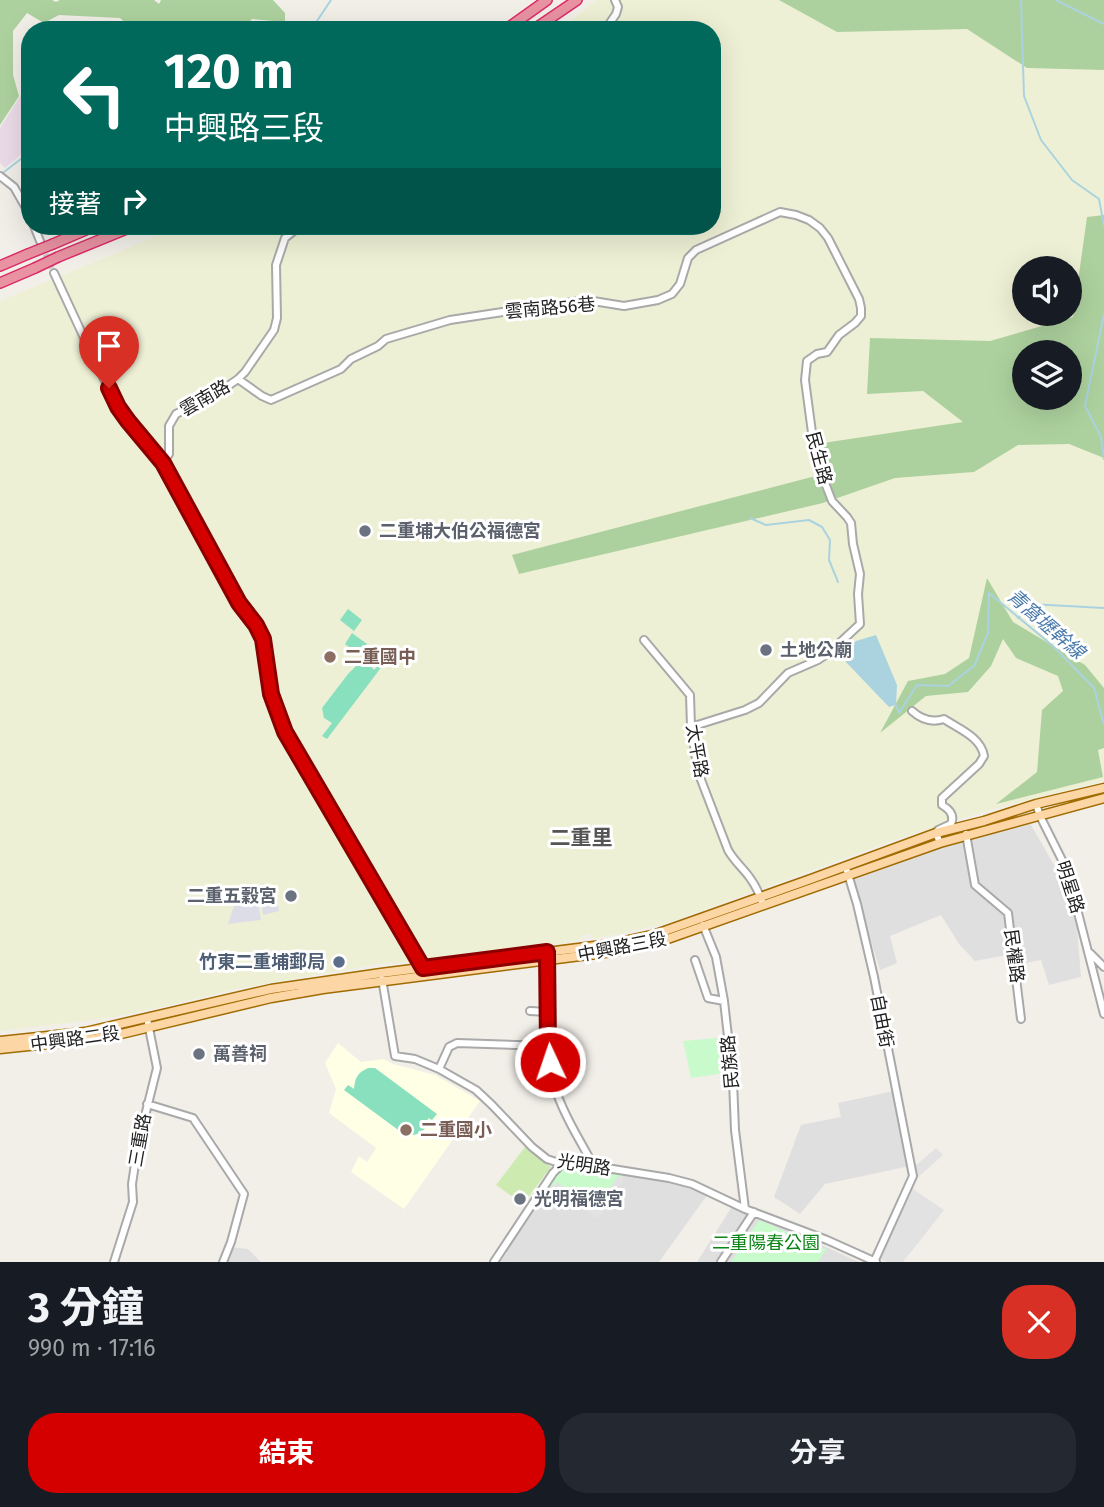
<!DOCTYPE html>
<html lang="zh-TW">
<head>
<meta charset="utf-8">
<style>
	:root { --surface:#171b24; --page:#242831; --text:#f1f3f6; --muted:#9ea1a6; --accent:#d40000 }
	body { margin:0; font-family:"Fira Sans","Noto Sans TC",sans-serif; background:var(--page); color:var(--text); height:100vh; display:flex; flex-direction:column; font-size:26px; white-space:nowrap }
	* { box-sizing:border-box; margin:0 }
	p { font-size:23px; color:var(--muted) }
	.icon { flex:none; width:38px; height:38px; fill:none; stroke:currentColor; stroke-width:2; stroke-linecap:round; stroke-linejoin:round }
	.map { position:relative; height:1262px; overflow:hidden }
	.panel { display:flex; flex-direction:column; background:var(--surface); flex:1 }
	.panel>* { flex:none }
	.guide { position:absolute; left:21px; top:21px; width:700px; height:214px; border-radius:28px; box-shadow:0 7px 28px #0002; background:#00695c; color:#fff; overflow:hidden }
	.tools { position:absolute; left:1012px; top:256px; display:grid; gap:14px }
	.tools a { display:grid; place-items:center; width:70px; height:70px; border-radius:50%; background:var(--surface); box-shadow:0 7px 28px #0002; font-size:35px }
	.pin { position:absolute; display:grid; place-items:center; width:60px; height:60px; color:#fff; margin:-72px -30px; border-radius:50% 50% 50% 0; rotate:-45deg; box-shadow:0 0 7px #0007 }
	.pin .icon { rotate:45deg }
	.me { position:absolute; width:77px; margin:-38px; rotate:357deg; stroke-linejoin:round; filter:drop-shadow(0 0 5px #0008) }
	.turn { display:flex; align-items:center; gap:24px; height:147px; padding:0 28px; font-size:32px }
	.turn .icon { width:91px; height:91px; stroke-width:2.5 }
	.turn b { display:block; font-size:49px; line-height:60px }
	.then { display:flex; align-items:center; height:66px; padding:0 28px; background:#0003; gap:14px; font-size:26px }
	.round { display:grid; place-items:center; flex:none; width:74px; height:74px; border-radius:28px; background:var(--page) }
	.headline { display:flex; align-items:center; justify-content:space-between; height:119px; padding:0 28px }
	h1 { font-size:42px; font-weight:700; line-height:52px }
	.cta { display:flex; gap:14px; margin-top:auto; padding:14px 28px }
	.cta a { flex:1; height:80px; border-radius:28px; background:var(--accent); color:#fff; font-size:28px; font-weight:700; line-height:80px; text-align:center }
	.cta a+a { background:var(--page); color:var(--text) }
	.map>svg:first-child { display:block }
</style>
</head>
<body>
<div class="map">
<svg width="1104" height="1262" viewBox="0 0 1104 1262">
	<rect width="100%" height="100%" fill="#f2efe9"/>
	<path fill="#e0dfdf" d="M1022,823H1030L1062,879L1077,927L1081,977L1049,985L1041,960L1011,966L1007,955L975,961L959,944L941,915L890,936L897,963L880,970L851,877L964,840Z
		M894,1091L910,1166L825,1184L800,1214L774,1197L801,1125L841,1117L838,1103Z
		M625,1172L662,1180L708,1194L659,1262H500L507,1253L506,1251L551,1184L597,1213Z
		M733,1205L859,1262H697Z
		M230,1247L248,1249L261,1262H225Z"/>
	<path fill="#ebdbe8" d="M30,88V147L5,168L0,163V128L25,89Z"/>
	<path fill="#ffffe5" d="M338,1043L361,1062L384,1059L393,1064L435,1075L480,1101L404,1209L351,1172L359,1156L367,1162L376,1148L329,1113L336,1089L325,1063Z"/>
	<path fill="#eef0d5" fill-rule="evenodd" d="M596,0H1104V781L992,809L894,840L665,924L594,939L589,933L573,942L430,961L377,964L231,990L165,1006L109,1018L0,1031V301L181,226H712V30H559ZM1024,268H1069V313H1024ZM1024,352H1069V397H1024Z"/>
	<path fill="#cdebb0" d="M525,1147L551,1167L529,1196L519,1189L513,1197L496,1185Z"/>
	<path fill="#add19e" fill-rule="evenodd" d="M0,0H52L56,2L60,0H154L159,4L161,0H273L285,13V22L252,19L242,30H133L120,18L59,15L44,23L27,13L13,31V75L19,96L0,125Z
		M779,0H1104V70L1027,68L967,29L837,32Z
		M1104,215V458L1069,444L1018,445L974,472L895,478L823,503L519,574L512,555L827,473L823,443L963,422L923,391L867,394L870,338L990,341L1073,317L1087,217ZM1024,352H1069V397H1024Z
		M987,578L1013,622L1085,665L1104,688V748L1098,750L1103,777L996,804L1037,772L1042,710L1063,691L1058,676L1016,658L1003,639L991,666L968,692L926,696L880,733L908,681L945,674L969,658Z"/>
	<path fill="#c8facc" d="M729,1037L733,1072L691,1078L683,1041Z
		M563,1168L595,1169L624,1174L597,1213L551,1184Z
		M759,1220L826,1249V1250L818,1262H731Z"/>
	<path fill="#88e0be" d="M348,609L362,620L354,631L340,620Z
		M352,633L367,644L359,655L345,644Z
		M384,658L386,661L327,739L322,736L332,723L324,718L322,708L348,674L361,661L371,666L374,670Z
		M368,1068H375L437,1114L432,1120L428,1118C428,1131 417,1137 405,1135L344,1090L348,1085L354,1089C355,1078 357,1073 368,1068Z"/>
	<path fill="#e2e2e2" d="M936,1148L943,1155L917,1178L915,1166Z
		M618,1176L624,1179L598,1219L553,1189L557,1182L596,1208Z
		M913,1189L944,1210L903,1262H888L880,1259Z"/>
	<path fill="#dddde8" d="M240,887L256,889L261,920L228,924Z
		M275,887L279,911L263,915L260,889Z"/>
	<path fill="#aad3df" d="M876,635L897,685L896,705L889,707L844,660L845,651L856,641Z"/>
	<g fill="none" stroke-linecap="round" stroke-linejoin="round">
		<path stroke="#aad3df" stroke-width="2" d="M1021,0L1024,96L1041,140L1072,180L1099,199L1104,226
			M1056,0L1104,24
			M248,30L253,25L269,30
			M311,30L331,0
			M4,172L30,152
			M1104,314L1085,406L1101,437L1104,459
			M750,518L766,525L809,520L822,527L830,540L829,560L838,582
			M1018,618L1030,604L1104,608
			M896,705L899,713L917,685L948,686L974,666L988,633L989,593L1053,646L1094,688L1104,725"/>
		<path stroke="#c8c6c1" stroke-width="6" stroke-dasharray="6 3" stroke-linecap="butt" d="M42,246L54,273"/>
		<defs>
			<path id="minor" d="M605,30L616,14L618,7L615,0
				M0,176L14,187L30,215
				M34,226L40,241
				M54,273L92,355L118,407L128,421L163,463L239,603L256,625L263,639L271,694L285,731L380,892L423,971
				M238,379L262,396L271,400L341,369L351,359L378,346L386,339L450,320L516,310L587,300L624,306L658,300L672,294L680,284L688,258L696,250L780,212L796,215L809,220L820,228L828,238L859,299L861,308V316L855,323L839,335L827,352L817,354L807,361L805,380L813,440L818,465L832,501L847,517L851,523L853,544L860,574L858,594L860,624L831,651L818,660L788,673L759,703L745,710L691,727
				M163,463L169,454V426L176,414L222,390L238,379L245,372L274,330L277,318L276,265L285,238L300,226
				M644,640L690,695L691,727L698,772L728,850C734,861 743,868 750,878C756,886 760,895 763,905
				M912,711C921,719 932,723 944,719C959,729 981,737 984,756L979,764L942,798V805C949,809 955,815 951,824L938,830L936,833L940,843
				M1036,804L1040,816L1067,870L1104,1014
				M966,834L975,885L1008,913L1021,1019
				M847,871L857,904L874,977L913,1176L874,1262
				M703,925L716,957L724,1001L733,1081L735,1130L745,1209
				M1090,953L1104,967
				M547,957C550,998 542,1042 553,1082C562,1112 579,1139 594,1166
				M695,960L708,998L724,1001
				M382,979L395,1056L415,1059L439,1069L476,1090L492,1105L532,1147L547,1159L562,1164L594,1166L669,1178L692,1184L745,1209L827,1240L876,1262
				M530,1011L548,1012
				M439,1069L449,1047L457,1043L548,1046
				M147,1104L193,1118L244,1194L231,1242L223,1262
				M114,1262L133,1202L132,1184L138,1144L157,1068L148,1023
				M494,1262L553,1173L562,1164
				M721,1262L754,1212"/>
			<path id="major" d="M0,1041L85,1032L271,989L381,973L610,944L656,934L811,879L936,833L984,821L1036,804L1104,788
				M0,1049L86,1040L117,1035L271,998L323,989L612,952L659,942L940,843L1104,798"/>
			<path id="highway" d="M505,30L547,0
				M533,30L577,0
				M53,244L95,226
				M58,257L134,226
				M0,266L28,254
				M0,283L35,268"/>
		</defs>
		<use href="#minor" stroke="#a9a9a9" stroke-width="10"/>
		<use href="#major" stroke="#a06b00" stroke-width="11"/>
		<use href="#highway" stroke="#dc2a67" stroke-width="12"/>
		<use href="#minor" stroke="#fff" stroke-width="6"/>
		<use href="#major" stroke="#fcd6a4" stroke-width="8"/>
		<use href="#highway" stroke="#e892a2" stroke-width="9"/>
		<defs>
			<path id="highway-bridge" d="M28,254L53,244
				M35,268L58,257"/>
		</defs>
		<use href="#highway-bridge" stroke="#dc2a67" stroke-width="12" stroke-linecap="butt"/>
		<use href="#highway-bridge" stroke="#e892a2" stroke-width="9"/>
	</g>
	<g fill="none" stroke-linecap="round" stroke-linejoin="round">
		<defs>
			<path id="route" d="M109,388L118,407L128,421L163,463L239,603L256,625L263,639L271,694L285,732L423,968L547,952L548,1046L550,1062"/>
		</defs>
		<use href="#route" stroke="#8a0000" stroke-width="18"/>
		<use href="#route" stroke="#d40000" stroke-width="12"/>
	</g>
	<g fill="#6b7280" stroke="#fff" stroke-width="2.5">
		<circle cx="365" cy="531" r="7"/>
		<circle cx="766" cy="650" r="7"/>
		<circle cx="291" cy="896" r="7"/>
		<circle cx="199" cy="1054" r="7"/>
		<circle cx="520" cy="1199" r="7"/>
	</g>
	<g fill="#8d6e63" stroke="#fff" stroke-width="2.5">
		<circle cx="330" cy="657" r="7"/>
		<circle cx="406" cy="1130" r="7"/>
	</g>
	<circle fill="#5c6f8a" stroke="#fff" stroke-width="2.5" cx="339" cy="962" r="7"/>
	<g text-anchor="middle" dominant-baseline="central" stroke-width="6" stroke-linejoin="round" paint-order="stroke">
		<g font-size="18" fill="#222" stroke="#fff">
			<text transform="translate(550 308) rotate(-5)">雲南路56巷</text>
			<text transform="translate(205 398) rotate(-30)">雲南路</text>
			<text transform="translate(819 458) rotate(75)">民生路</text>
			<text transform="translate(697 751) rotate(80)">太平路</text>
			<text transform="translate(1070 887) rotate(72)">明星路</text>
			<text transform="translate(622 947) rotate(-11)">中興路三段</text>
			<text transform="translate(1014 956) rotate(83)">民權路</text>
			<text transform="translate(882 1021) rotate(79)">自由街</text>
			<text transform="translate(75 1039) rotate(-8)">中興路二段</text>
			<text transform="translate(730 1062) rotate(-95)">民族路</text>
			<text transform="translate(140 1140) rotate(-80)">三重路</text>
			<text transform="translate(584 1165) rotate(9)">光明路</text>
		</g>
		<g font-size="18" font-weight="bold" fill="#5b616d" stroke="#fff" text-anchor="start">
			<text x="379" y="531">二重埔大伯公福德宮</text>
			<text x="780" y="650">土地公廟</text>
			<text x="277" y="896" text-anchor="end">二重五穀宮</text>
			<text x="213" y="1054">萬善祠</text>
			<text x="534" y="1199">光明福德宮</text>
		</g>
		<g font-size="18" font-weight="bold" fill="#785e54" stroke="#fff" text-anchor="start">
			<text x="344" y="657">二重國中</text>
			<text x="420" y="1130">二重國小</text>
		</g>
		<g font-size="18" font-weight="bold" fill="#4e5e75" stroke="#fff" text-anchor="end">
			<text x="325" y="962">竹東二重埔郵局</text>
		</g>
		<g font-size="18" fill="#0c8416" stroke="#fff">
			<text x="766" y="1243">二重陽春公園</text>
		</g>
		<g font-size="19" font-style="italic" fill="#4a7aab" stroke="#fff">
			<text transform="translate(1046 624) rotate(41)">青窩壢幹線</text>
		</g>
		<g font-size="21" font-weight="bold" fill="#555" stroke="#fff">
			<text x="581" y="838">二重里</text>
		</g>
	</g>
</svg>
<div class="tools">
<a><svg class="icon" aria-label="sound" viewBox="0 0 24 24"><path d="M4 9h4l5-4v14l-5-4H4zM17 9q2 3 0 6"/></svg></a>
<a><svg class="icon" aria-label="layers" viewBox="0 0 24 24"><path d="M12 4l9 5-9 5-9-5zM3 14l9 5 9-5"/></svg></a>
</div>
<div class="pin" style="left:109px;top:388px;background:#d93025"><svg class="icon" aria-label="arrive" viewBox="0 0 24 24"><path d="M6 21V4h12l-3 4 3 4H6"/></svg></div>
<svg class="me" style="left:550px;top:1062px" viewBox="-20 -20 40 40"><circle r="17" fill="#d40000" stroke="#fff" stroke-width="3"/><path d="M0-11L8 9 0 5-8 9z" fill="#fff"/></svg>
<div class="guide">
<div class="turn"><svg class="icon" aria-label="left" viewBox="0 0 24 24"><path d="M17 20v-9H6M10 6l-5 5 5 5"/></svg><div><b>120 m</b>中興路三段</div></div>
<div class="then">接著<svg class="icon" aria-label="right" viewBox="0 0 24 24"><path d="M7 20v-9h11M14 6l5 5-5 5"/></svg></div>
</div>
</div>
<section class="panel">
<div class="headline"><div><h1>3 分鐘</h1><p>990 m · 17:16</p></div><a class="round" style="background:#d93025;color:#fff"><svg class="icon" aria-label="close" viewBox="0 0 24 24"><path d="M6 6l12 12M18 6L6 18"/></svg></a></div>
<div class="cta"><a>結束</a><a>分享</a></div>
</section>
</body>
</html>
